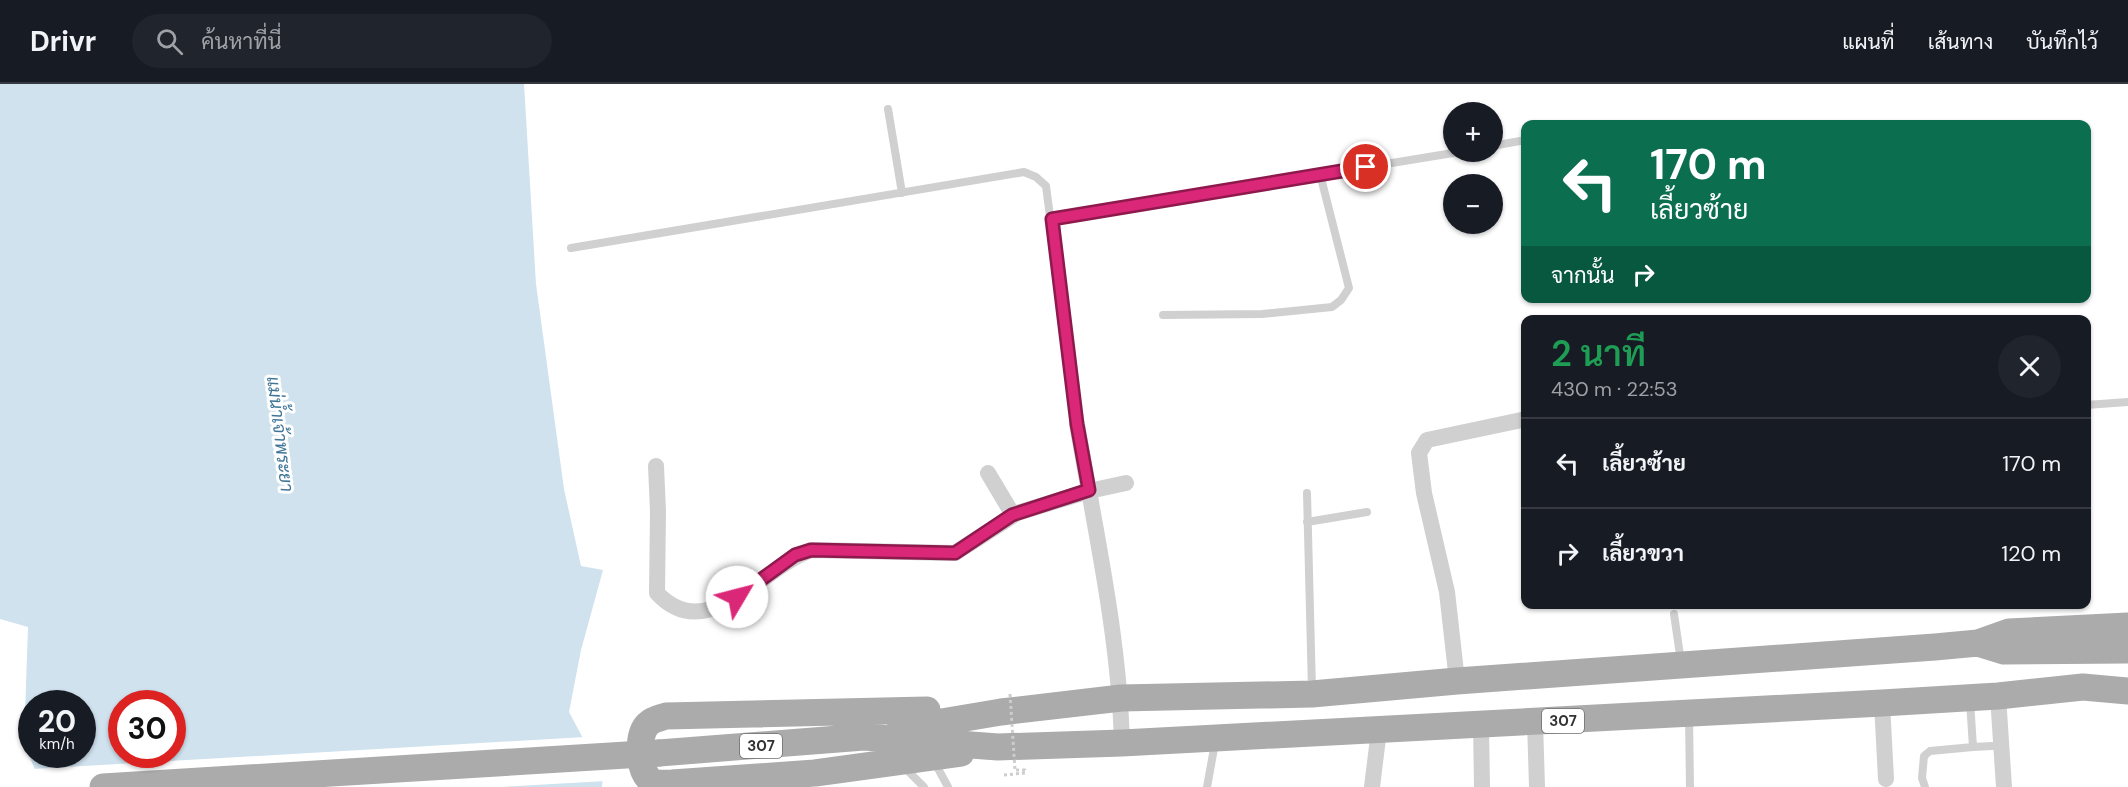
<!DOCTYPE html>
<html lang="th">
<head>
<meta charset="utf-8">
<style>
	:root { --surface:#171b24; --page:#20242c; --text:#f1f3f6; --muted:#9ea1a6; --line:#363941 }
	body { margin:0; font-family:"DM Sans",Sarabun,sans-serif; background:var(--page); color:var(--text); height:100vh; display:flex; flex-direction:column; font-size:22px; white-space:nowrap }
	* { box-sizing:border-box; margin:0 }
	p { font-size:20px; color:var(--muted) }
	.icon { flex:none; width:33px; height:33px; fill:none; stroke:currentColor; stroke-width:2; stroke-linecap:round; stroke-linejoin:round }
	.map { position:relative; flex:1; overflow:hidden }
	.details { position:absolute; left:1521px; top:231px; width:570px; height:294px; display:flex; flex-direction:column; background:var(--surface); border-radius:12px; box-shadow:0 2px 4px #0004 }
	.details>* { flex:none }
	.guide { position:absolute; left:1521px; top:36px; width:570px; height:183px; border-radius:12px; box-shadow:0 2px 4px #0004; background:#0b6e4f; color:#fff; overflow:hidden }
	.controls { position:absolute; left:1443px; top:18px; display:grid; gap:12px }
	.controls a { display:grid; place-items:center; width:60px; height:60px; border-radius:50%; background:var(--surface); box-shadow:0 2px 4px #0004; font-size:30px }
	.speed { position:absolute; left:18px; top:606px; display:flex; gap:12px; font-size:30px; font-weight:700; text-align:center }
	.speed>* { display:grid; place-content:center; width:78px; height:78px; border-radius:50%; background:var(--surface); box-shadow:0 2px 4px #0004; line-height:1 }
	.speed small { font-size:15px; font-weight:400 }
	.speed .limit { border:9px solid #d22; background:#fff; color:#111 }
	.pin { position:absolute; display:grid; place-items:center; width:51px; height:51px; color:#fff; margin:-26px; border:3px solid #fff; border-radius:50%; box-shadow:0 2px 6px #0007 }
	.me { position:absolute; width:66px; margin:-33px; rotate:53deg; stroke-linejoin:round; filter:drop-shadow(0 0 4px #0008) }
	.turn { display:flex; align-items:center; gap:21px; height:126px; padding:0 30px; font-size:27px }
	.turn .icon { width:78px; height:78px; stroke-width:2.5 }
	.turn b { display:block; font-size:42px; line-height:51px }
	.then { display:flex; align-items:center; height:57px; padding:0 30px; background:#0003; gap:12px; font-size:22px }
	.round { display:grid; place-items:center; flex:none; width:63px; height:63px; border-radius:32px; background:var(--page) }
	.headline { display:flex; align-items:center; justify-content:space-between; height:102px; padding:0 30px }
	h1 { font-size:36px; font-weight:600; line-height:45px; color:#1e9e55 }
	ul { padding:0; list-style:none }
	li { display:flex; align-items:center; gap:18px; height:90px; padding:0 30px; border-top:2px solid var(--line) }
	li div { flex:1 }
	li b { display:block; font-size:22px }
	li em { font-style:normal }
	header { display:flex; align-items:center; gap:36px; box-sizing:border-box; height:84px; padding:0 30px; background:var(--surface); border-bottom:2px solid var(--line) }
	header strong { font-size:28px }
	nav { display:flex; gap:33px; margin-inline-start:auto; font-size:21px }
	.search { width:420px; height:54px; background:var(--page); display:flex; align-items:center; gap:15px; box-sizing:border-box; padding:0 21px; border-radius:33px; color:var(--muted); font-size:22px }
	.map>svg:first-child { display:block }
</style>
</head>
<body>
<header>
<strong>Drivr</strong>
<div class="search"><svg class="icon" aria-label="search" viewBox="0 0 24 24"><circle cx="10" cy="10" r="6"/><path d="M15 15l6 6"/></svg>ค้นหาที่นี่</div>
<nav><a>แผนที่</a><a>เส้นทาง</a><a>บันทึกไว้</a></nav>
</header>
<div class="map">
<svg width="2128" height="703" viewBox="0 0 2128 703">
	<rect width="100%" height="100%" fill="#fff"/>
	<path fill="#cfe2ee" fill-rule="evenodd" d="M0,0H524L536,200L564,405L581,482L603,486L581,566L569,628L603,692L602,703H42L24,659L28,543L0,535ZM32,620H82V670H32ZM122,620H172V670H122Z"/>
	<path fill="#fff" d="M585,653L606,691V697L501,703H39L32,685Z"/>
	<g fill="none" stroke-linecap="round" stroke-linejoin="round">
		<path stroke="#cdcdcd" stroke-width="3" stroke-dasharray="3 3" stroke-linecap="butt" d="M1004,691L1025,689V686H1015"/>
		<path stroke="#d0d0d0" stroke-width="8" d="M888,25L902,109
			M1492,62L1526,56
			M1051,135L1459,68
			M571,164L1024,88L1036,93L1046,102L1077,340
			M1163,231L1262,230L1332,223L1341,216L1349,204L1320,90
			M2086,321L2128,318
			M1307,409L1312,606
			M1307,438L1367,428
			M1674,530L1681,578
			M1689,632L1690,703
			M1973,663L1992,662
			M934,677L948,703
			M903,682L924,703
			M1207,703L1215,659
			M1925,703L1922,694L1924,672L1930,667L1973,663L1970,617"/>
		<path stroke="#d0d0d0" stroke-width="16" d="M1077,340C1095,446 1119,551 1122,659
			M656,382L658,427L657,509C707,563 761,484 811,466L955,469L1017,429L1089,407L1126,399
			M988,389L1013,431
			M1457,597L1447,508L1424,409L1419,369L1427,356L1526,335
			M1998,612L2004,703
			M1882,619L1886,695
			M1535,638L1537,703
			M1481,641L1482,703
			M1372,703L1379,646"/>
		<path stroke="#ababab" stroke-width="27" d="M1978,559L2004,567L2128,566
			M927,626L666,632C660,634 653,635 648,640C637,650 638,684 649,695C655,701 665,699 672,699L815,689L961,669
			M900,645L1001,628L1121,614L1312,610L1457,597L1935,563L1978,559L2009,548L2128,542
			M659,669L864,653L998,663L1122,659L1882,619L1998,612L2083,603L2128,607"/>
		<path stroke="#cdcdcd" stroke-width="3" stroke-dasharray="3 3" stroke-linecap="butt" d="M1010,610L1015,686"/>
		<path stroke="#ababab" stroke-width="27" d="M103,703L659,669"/>
	</g>
	<g fill="none" stroke-linecap="round" stroke-linejoin="round">
		<defs>
			<path id="route" d="M737,513L795,471L811,466L955,469L1012,431L1089,406L1077,340L1052,135L1366,83"/>
		</defs>
		<use href="#route" stroke="#8e194d" stroke-width="15"/>
		<use href="#route" stroke="#db2777" stroke-width="10"/>
	</g>
	<g text-anchor="middle" dominant-baseline="central" stroke-width="6" stroke-linejoin="round" paint-order="stroke">
		<g fill="#fff" stroke="#707070" stroke-width="1.5">
			<rect x="1542" y="625" width="42" height="24" rx="4.5"/>
			<rect x="740" y="650" width="42" height="24" rx="4.5"/>
		</g>
		<g font-size="15" font-weight="bold" fill="#333">
			<text x="1563" y="637">307</text>
			<text x="761" y="662">307</text>
		</g>
		<g font-size="18" font-style="italic" fill="#3f7597" stroke="#fff">
			<text transform="translate(280 350) rotate(83)">แม่น้ำเจ้าพระยา</text>
		</g>
	</g>
</svg>
<div class="controls">
<a>+</a>
<a>−</a>
</div>
<div class="speed"><div>20<small>km/h</small></div><div class="limit">30</div></div>
<div class="pin" style="left:1366px;top:83px;background:#d93025"><svg class="icon" aria-label="arrive" viewBox="0 0 24 24"><path d="M6 21V4h12l-3 4 3 4H6"/></svg></div>
<svg class="me" style="left:737px;top:513px" viewBox="-20 -20 40 40"><circle r="19" fill="#fff"/><path d="M0-13L10 11 0 6-10 11z" fill="#db2777"/></svg>
<div class="guide">
<div class="turn"><svg class="icon" aria-label="left" viewBox="0 0 24 24"><path d="M17 20v-9H6M10 6l-5 5 5 5"/></svg><div><b>170 m</b>เลี้ยวซ้าย</div></div>
<div class="then">จากนั้น<svg class="icon" aria-label="right" viewBox="0 0 24 24"><path d="M7 20v-9h11M14 6l5 5-5 5"/></svg></div>
</div>
<section class="details">
<div class="headline"><div><h1>2 นาที</h1><p>430 m · 22:53</p></div><a class="round"><svg class="icon" aria-label="close" viewBox="0 0 24 24"><path d="M6 6l12 12M18 6L6 18"/></svg></a></div>
<ul>
<li><svg class="icon" aria-label="left" viewBox="0 0 24 24"><path d="M17 20v-9H6M10 6l-5 5 5 5"/></svg><div><b>เลี้ยวซ้าย</b></div><em>170 m</em></li>
<li><svg class="icon" aria-label="right" viewBox="0 0 24 24"><path d="M7 20v-9h11M14 6l5 5-5 5"/></svg><div><b>เลี้ยวขวา</b></div><em>120 m</em></li>
</ul>
</section>
</div>
</body>
</html>
